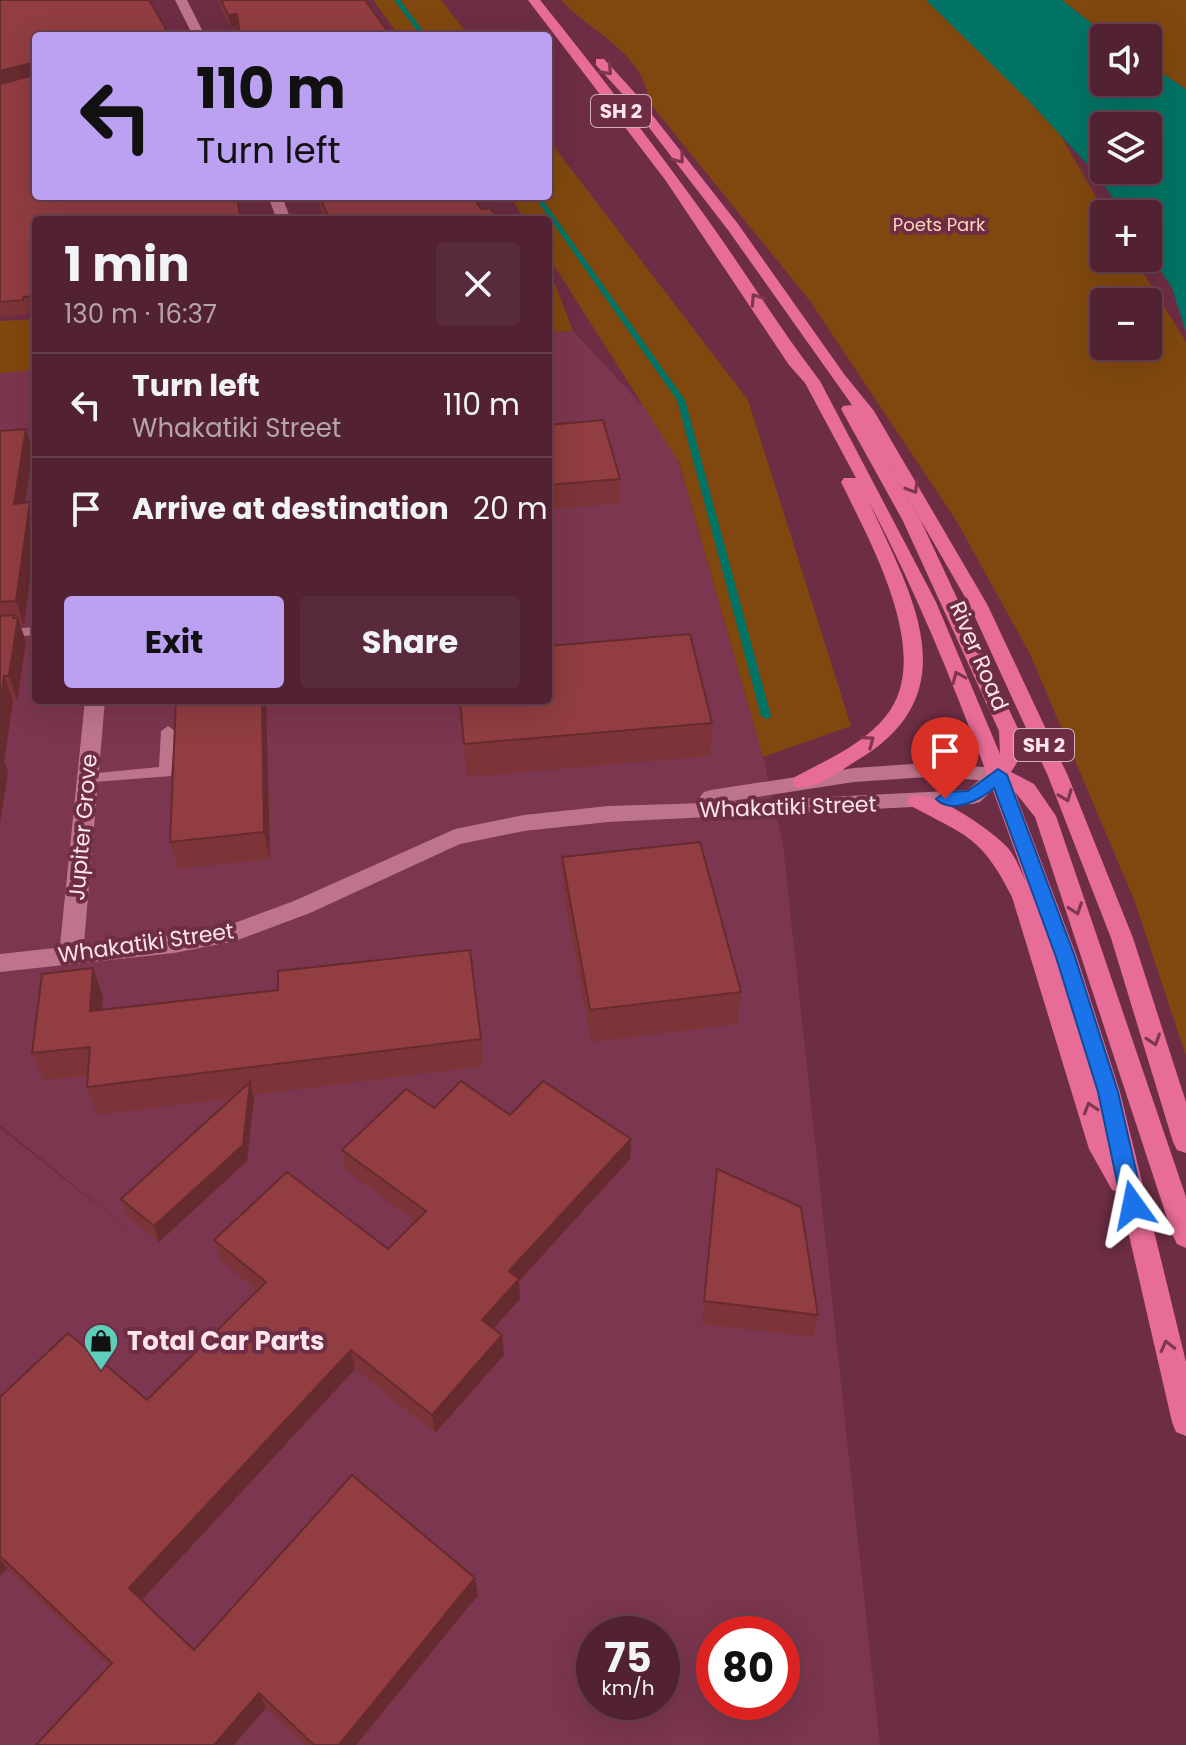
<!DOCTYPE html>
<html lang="en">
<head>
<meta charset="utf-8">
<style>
	:root { --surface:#522233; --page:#582a3b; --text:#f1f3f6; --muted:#b5a4ac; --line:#683f4e; --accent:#bca0f2 }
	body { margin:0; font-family:Poppins,sans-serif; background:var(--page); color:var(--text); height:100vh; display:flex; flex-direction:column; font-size:30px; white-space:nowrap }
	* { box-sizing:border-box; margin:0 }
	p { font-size:26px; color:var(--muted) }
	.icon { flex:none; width:44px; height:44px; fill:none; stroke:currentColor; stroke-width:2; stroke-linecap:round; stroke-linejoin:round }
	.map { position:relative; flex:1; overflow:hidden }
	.drawer { position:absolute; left:32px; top:216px; width:520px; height:488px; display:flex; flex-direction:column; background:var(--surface); border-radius:8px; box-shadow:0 8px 32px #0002,0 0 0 2px var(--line) }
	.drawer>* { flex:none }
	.top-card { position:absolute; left:32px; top:32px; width:520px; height:168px; border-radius:8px; box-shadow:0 8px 32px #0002,0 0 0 2px var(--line); background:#bca0f2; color:#111; overflow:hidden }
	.controls { position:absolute; left:1090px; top:24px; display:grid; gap:16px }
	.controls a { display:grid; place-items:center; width:72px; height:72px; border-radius:8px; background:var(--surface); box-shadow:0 8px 32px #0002,0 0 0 2px var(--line); font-size:40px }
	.speed { position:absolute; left:576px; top:1616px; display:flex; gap:16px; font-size:40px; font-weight:700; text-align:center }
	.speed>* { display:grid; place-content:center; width:104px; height:104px; border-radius:50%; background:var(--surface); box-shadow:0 8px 32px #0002,0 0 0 2px var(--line); line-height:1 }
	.speed small { font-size:20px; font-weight:400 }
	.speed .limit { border:12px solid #d22; background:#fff; color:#111 }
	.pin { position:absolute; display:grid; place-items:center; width:68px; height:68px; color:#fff; margin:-82px -34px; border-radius:50% 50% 50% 0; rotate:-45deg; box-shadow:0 0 8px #0007 }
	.pin .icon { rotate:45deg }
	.me { position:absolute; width:88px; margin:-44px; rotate:348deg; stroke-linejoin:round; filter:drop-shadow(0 0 6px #0008) }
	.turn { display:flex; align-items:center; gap:28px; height:168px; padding:0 32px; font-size:36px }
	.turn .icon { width:104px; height:104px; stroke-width:2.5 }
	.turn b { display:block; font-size:56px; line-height:68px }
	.round { display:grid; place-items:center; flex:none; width:84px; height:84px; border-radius:8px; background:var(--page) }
	.headline { display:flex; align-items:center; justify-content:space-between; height:136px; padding:0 32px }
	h1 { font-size:48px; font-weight:700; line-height:60px }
	.primary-button { display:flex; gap:16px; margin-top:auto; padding:16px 32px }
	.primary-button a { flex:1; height:92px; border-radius:8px; background:var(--accent); color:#111; font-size:32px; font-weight:700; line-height:92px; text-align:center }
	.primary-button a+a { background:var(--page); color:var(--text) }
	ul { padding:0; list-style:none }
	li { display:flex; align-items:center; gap:24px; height:104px; padding:0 32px; border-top:2px solid var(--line) }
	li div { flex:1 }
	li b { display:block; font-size:30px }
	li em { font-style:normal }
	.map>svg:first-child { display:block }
</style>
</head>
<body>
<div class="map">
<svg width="1186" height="1745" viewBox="0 0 1186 1745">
	<rect width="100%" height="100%" fill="#6d2d44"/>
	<path fill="#7c364f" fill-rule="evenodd" d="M573,331L671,436L763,757L783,844L880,1745H0V1128L139,1238L0,1125V373L36,370V700H548V332ZM594,1634H662V1702H594ZM714,1634H782V1702H714Z"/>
	<path fill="#80480f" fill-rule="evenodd" d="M373,0H441L469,36H399Z
		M561,0H926L1018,89L1061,136L1106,214L1104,258H1134L1186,342V1056L1135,902L1030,654L957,522L810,301L649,102C646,55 590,31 561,0ZM1104,302H1148V346H1104Z
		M1062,0H1186V89L1148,64V38H1110Z
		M548,139L748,400L851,726L763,757L679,462L548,256V220H525L510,196H548Z
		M555,284L573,331L548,332V285Z
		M36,319V370L0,373V321Z"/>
	<path fill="#007364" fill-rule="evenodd" d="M926,0H1062L1110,38H1104V82H1148V64L1186,89V332L1172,288L1148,251V214H1124L1098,176L1029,101ZM1104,126H1148V170H1104Z"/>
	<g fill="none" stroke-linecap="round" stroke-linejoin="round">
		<path fill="#007364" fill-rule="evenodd" d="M394,0H400L427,36H421Z
			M534,196H540L685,400L771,716L769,718L766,719L761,716L677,400Z"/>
		<path fill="#be758c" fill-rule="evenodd" d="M36,627V635L0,638V630Z
			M168,726L175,731L171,776L82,783L79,779L87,774L159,767L161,731Z"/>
		<path fill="#be758c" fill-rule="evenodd" d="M175,0H187L205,36H193Z
			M268,196H282L291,220H277Z
			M85,700H105L83,955L79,961L71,964L63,961L59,955Z"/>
		<path fill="#be758c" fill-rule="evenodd" d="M927,763L998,768L1005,770L1008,775L980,802L973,804L608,822L524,831L460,844L310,913L235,941L174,953L0,972V954L174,935L232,924L294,901L455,829L524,815L608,806L706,803L700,797L704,792L711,790L854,768ZM927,777L979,780L968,790L725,802L854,782Z"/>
		<path fill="#e86c98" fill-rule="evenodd" d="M528,0H540C598,72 654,145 708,220C746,273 780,329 820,381L936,602L1000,754L999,731L903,521L841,409L843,406L852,405L728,230L627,99L596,65V59H604L635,93L738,224L844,374L874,411L987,604L1068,776L1133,938L1186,1102V1153L1177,1150L1173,1142L1111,938L1048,776L969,604L871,434L921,521L1019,731L1020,758L1011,772L1034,784L1056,816L1186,1197V1248L1177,1244L1173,1236L1035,817L1015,792L1077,957L1120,1092L1186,1362V1436L1176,1432L1172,1422L1119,1192L1112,1190L1089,1149L1012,897C982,837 967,836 911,806L907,801L911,796C933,789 993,831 1008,848C1016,858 1021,871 1026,882C980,753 933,623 869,502C912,596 971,694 856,761C840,771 813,792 795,787L792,782L795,777C826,760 863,745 886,716C935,656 870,542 841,482L844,478H856L805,383L789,365L666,181Z"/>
	</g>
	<path fill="#7d3438" d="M0,0L167,31L168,36H36V311H27V315L0,316Z
		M217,0H365L230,27Z
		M319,196L481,209L498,220H325L320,208Z
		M548,425L620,479V503L548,510Z
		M26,429L33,452L25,503L30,502L36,524V532L24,625H20L26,642L17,700L13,701L4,762L8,772L0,824V431Z
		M176,700H266L270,859L178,869L170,842Z
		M459,700L712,723L710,756L467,777Z
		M562,857L741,992L737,1024L591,1042L563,890Z
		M103,996L102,1010L481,1039L483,1066L253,1095L254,1098L247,1161L159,1242L127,1215L121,1199L232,1098L97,1115L87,1087L88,1076L43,1080L32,1053Z
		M434,1108L510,1115L631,1139L630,1159L519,1281L520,1299L493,1328L502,1335L504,1355L435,1433L355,1369L142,1600L194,1650L478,1595L356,1745H305L266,1708L109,1666L7,1569L0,1575V1397L147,1400L257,1290L220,1260L214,1240L388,1249L415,1221L346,1170L342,1150Z
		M717,1169L818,1315L813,1337L702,1324Z"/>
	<path fill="#662b2e" d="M237,14L239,26L230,27L228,15Z
		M167,31L168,36H141Z
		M35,62L36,75L0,85V71Z
		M26,429L33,452L21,528L14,504Z
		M30,502L36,524V532L24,625L16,601Z
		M14,615L17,625L18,618L26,642L17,700L9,676Z
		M4,676L13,701L4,762L8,772L0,824V707Z
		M262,700H266L270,859L264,832Z
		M93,968L103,996L100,1039L90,1011Z
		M250,1082L254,1098L247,1161L159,1242L154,1226Z
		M631,1139L630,1159L519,1281L520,1299L484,1339L482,1320L509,1271Z
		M502,1335L504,1355L435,1433L432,1415Z
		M351,1350L355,1369L138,1604L129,1588Z
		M0,1559L7,1569L0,1575Z
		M475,1578L478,1595L356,1745H339Z
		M259,1693L266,1708L234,1745H214Z"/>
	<path fill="#913d41" stroke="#662b2e" stroke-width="2" d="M0,0H149L167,31L141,36H36V196H232V198H237L241,220H36V296L23,297V300L0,302V84L34,75L35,62L0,71Z
		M221,0H365L391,36H240L237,14L228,15Z
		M319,196H473L481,209L490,208L498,220H330Z
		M603,420L620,479L548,485V425Z
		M26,429L14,504L30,502L16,601L0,602V431Z
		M14,615L13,618H18L9,676H4L0,707V616Z
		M690,634L712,723L464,744L460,700H548V646Z
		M176,700H262L264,832L170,842Z
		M700,842L741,992L590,1010L562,857Z
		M470,950L481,1039L87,1087L90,1047L32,1053L42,974L93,968L90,1011L278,990V971Z
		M461,1081L510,1115L543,1081L631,1139L509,1271L519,1279L482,1320L502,1335L432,1415L351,1350L129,1588L194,1650L352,1475L475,1578L339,1745H314L259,1693L214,1745H36L112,1663L0,1556V1397L68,1333L147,1400L266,1282L214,1240L287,1172L388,1249L426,1211L342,1150L406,1089L434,1108Z
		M250,1082L243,1145L154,1226L121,1199Z
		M717,1169L801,1207L818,1315L704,1301Z"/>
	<defs><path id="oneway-chevron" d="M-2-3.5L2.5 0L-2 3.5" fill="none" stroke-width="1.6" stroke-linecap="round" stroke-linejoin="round" transform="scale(2)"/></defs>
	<g stroke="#7f3651">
		<use href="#oneway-chevron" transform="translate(607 70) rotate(47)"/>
		<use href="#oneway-chevron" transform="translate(679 158) rotate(52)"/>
		<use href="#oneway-chevron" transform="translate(756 299) rotate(-123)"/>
		<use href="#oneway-chevron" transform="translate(913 488) rotate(59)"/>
		<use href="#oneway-chevron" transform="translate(958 677) rotate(-113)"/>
		<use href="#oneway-chevron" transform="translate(869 741) rotate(-36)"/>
		<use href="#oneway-chevron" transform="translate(1066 796) rotate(69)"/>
		<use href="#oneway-chevron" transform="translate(1076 909) rotate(71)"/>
		<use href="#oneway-chevron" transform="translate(1154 1040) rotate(72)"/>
		<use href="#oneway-chevron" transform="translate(1090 1108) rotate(-107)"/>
		<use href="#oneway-chevron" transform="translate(1167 1346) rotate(-104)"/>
	</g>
	<path fill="#1a73e8" stroke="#114b97" stroke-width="2" d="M998,769L1007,775L1075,957L1118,1092L1144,1205L1140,1211L1133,1214L1125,1211L1122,1205L1098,1092L1056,957L994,788C980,800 952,815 936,799L945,792L968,791Z"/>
	<defs>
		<symbol id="shop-pin" viewBox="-11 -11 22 30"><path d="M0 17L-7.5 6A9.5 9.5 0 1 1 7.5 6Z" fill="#5cceba" stroke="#6d2d44"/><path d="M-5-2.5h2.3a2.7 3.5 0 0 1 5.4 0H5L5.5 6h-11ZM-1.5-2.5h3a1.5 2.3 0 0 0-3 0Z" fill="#111"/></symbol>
	</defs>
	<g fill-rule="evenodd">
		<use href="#shop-pin" x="81" y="1321" width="40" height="54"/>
	</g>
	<g text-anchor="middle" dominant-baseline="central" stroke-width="8" stroke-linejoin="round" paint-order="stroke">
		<g font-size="18" fill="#fdd7ba" stroke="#6d2d44">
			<text x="939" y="224">Poets Park</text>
		</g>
		<g fill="#6d2d44" stroke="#d2adb8" stroke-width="2">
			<rect x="591" y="95" width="60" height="32" rx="6"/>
			<rect x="1014" y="729" width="60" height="32" rx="6"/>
		</g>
		<g font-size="20" font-weight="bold" fill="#fde4ea">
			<text x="621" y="111">SH 2</text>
			<text x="1044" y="745">SH 2</text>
		</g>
		<g font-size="22" fill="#fde4ea" stroke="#6d2d44">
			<text transform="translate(979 656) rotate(67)">River Road</text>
			<text transform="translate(788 807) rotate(-2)">Whakatiki Street</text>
			<text transform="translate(83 827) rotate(-85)">Jupiter Grove</text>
			<text transform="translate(146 943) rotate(-8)">Whakatiki Street</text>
		</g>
		<g font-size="26" font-weight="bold" fill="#fde4ea" stroke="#6d2d44" text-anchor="start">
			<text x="127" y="1341">Total Car Parts</text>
		</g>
	</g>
</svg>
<div class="controls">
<a><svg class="icon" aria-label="sound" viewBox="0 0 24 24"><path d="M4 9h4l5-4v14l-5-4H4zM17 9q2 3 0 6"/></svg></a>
<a><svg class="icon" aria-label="layers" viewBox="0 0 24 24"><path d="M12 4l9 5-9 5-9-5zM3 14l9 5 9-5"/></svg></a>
<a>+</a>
<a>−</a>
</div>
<div class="speed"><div>75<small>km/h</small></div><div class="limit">80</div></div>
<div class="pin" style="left:945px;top:799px;background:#d93025"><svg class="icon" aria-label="arrive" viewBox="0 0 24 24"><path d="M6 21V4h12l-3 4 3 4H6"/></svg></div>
<svg class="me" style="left:1133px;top:1205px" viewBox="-20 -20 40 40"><path d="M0-17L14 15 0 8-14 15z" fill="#1a73e8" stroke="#fff" stroke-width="4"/></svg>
<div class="top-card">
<div class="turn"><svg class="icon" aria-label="left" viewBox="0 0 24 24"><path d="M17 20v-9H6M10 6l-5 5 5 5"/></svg><div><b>110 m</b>Turn left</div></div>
</div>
<section class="drawer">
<div class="headline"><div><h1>1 min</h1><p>130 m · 16:37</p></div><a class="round"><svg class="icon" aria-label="close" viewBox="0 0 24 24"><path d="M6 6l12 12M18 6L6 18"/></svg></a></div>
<ul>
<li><svg class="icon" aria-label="left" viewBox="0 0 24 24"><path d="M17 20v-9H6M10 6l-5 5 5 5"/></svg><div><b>Turn left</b><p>Whakatiki Street</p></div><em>110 m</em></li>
<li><svg class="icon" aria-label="arrive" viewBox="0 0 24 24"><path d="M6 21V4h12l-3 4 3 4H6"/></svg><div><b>Arrive at destination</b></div><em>20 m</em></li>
</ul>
<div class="primary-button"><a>Exit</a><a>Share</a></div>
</section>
</div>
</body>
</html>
